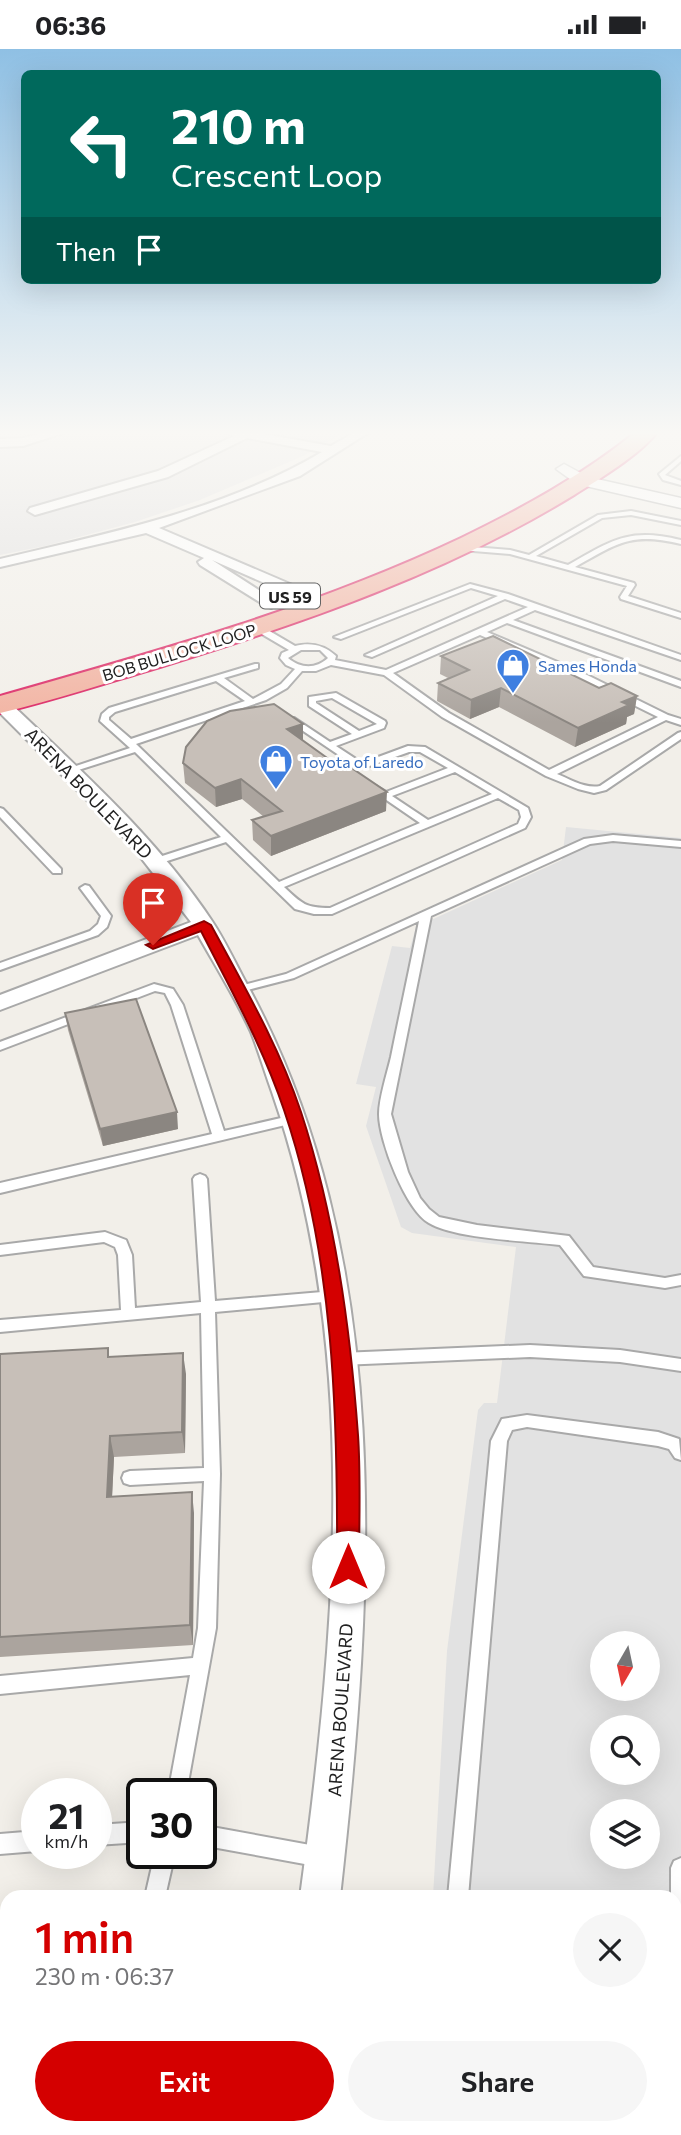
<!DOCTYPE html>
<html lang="en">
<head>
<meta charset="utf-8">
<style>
	:root { --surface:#fff; --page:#f6f6f6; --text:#202124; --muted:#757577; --accent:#d40000 }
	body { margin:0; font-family:Commissioner,sans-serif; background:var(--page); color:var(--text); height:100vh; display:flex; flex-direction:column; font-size:26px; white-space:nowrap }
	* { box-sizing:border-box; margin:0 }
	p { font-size:23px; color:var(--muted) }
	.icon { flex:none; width:38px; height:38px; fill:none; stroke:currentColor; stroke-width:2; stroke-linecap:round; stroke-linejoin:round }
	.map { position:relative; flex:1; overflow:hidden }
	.side { position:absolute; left:0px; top:1841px; width:682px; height:245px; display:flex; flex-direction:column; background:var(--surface); border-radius:21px 21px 0 0; box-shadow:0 7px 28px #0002 }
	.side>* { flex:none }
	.banner { position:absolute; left:21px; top:21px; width:640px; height:214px; border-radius:10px; box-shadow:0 7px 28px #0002; background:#00695c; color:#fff; overflow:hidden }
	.needle { width:46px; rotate:189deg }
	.tools { position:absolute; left:590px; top:1582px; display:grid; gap:14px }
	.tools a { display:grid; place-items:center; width:70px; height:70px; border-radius:50%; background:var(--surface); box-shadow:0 7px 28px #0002; font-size:35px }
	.speed { position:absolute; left:21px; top:1729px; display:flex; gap:14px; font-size:35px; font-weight:700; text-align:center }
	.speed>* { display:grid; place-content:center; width:91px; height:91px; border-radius:50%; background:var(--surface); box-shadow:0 7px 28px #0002; line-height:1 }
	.speed small { font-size:18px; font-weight:400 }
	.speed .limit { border:4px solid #111; border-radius:10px; background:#fff; color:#111 }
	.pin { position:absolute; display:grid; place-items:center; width:60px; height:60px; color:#fff; margin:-72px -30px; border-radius:50% 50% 50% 0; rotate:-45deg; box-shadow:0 0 7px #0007 }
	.pin .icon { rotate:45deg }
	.me { position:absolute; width:77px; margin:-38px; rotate:0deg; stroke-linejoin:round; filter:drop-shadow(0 0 5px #0008) }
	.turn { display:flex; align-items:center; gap:24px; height:147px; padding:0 35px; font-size:32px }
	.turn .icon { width:91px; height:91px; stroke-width:2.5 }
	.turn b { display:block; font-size:49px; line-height:60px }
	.then { display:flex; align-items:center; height:66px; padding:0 35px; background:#0003; gap:14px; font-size:26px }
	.round { display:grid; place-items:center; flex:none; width:74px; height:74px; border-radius:37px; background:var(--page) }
	.summary { display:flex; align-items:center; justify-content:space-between; height:119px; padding:0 35px }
	h1 { font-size:42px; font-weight:600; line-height:52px; color:var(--accent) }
	.primary-button { display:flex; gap:14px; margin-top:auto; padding:14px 35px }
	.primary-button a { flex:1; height:80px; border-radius:42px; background:var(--accent); color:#fff; font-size:28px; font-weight:600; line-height:80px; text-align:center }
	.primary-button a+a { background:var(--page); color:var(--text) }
	.status { display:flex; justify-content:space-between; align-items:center; height:49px; padding:0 35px; background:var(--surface); direction:ltr }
	.status svg { height:19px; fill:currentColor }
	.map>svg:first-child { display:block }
</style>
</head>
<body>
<div class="status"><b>06:36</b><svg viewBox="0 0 49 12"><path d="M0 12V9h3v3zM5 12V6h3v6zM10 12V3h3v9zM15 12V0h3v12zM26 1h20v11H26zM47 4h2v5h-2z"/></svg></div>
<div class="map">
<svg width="681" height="2086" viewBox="0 0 681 2086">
	<rect width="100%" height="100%" fill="#f2efe9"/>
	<path fill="#e0dfdf" d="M0,382H346L303,407L200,451L135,473L45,497L0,506Z"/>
	<path fill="#e2e2e2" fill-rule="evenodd" d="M566,778L681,789V2086H514L481,2079H676V1848H433L447,1602L478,1361L484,1354H497L516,1198L412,1184L401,1178L366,1077L376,1038L356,1035L392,897L410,899L416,878L562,811ZM602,1594H648V1640H602ZM602,1678H648V1724H602ZM602,1762H648V1808H602Z"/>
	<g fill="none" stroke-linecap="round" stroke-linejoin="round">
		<defs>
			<path id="service" d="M681,407V412L665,426L681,432V436L663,431L659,425Z
				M631,462L681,472V476L631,466L602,469L536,507L568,516C612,491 629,478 681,491V495C631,483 618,494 575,518L634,534L635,536L628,547L681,564V569L621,550L620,548L627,537L510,505L461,501L457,499L461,497L510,501L529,506L598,466Z
				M470,535L508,545L681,606V611L535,561L513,571L681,632V638L507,574L487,583L581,623L668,666L681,670V676L666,671L557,725C570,730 585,740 600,737L678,684L681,683V690L606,741L594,744L578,740L546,727L442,668L384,626L331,616L316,622H302L287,639L266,651L136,695L279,833L420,774L369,739L374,736L386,743L448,719L420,703H409L364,719H358L287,671L294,669L330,693L352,685L309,657V648L336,644L385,672L386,674L384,679L336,697L362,714L408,697L425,698L528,759L531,768L525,779L332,865H314L295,860L226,793L161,814H153V810L221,788L135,703L69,724L64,721L130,699L100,672L102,665L109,659L255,615H258V619L224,629L253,650L281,635L295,620L286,616L280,609L282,604L289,601L255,581V577H261L295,597C311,593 324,596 336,607L335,611L386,621L528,558L505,550L372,608L365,606L498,547L471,539L341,590L334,588ZM480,586L575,627L658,668L549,721L449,664L393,624ZM301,601H320L328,609C316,620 301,620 288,609ZM216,632L245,652L131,690L109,671V668L115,663ZM332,649L377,675L359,682L316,654V652ZM455,723L492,745L428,771L392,747ZM498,749L519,761L521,768L518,775L330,859C306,859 302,855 284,838Z
				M0,759L3,760L61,820V824H53L0,768Z
				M613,786L681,792V798L613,792L590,795L431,867L391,1065L408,1123L420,1149L429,1160L439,1168L477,1176L569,1187L593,1218L665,1229L681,1226V1236L665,1239L584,1227L560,1196C528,1192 456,1190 429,1174C406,1161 379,1092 379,1065C379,1049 387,1025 391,1008C400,963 410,918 419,872L294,929L240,943L234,940L236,938L286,925L584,790Z
				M85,836L89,837L111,867L107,878L98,886L0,921V914L90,882L98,875L101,867L80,839Z
				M154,935L173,940L183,956L224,1082L294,1066L300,1070L298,1073L0,1144V1134L212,1085L171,956L165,944L155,942L0,1001V993Z
				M200,1125L205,1127L207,1130L215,1252L334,1242L339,1243L341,1247L339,1251L334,1252L215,1263L220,1425L216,1579L186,1745H168L190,1626L0,1645V1627L193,1609L198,1579L204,1432L130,1436L124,1434L122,1429L124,1424L130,1422L204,1419L201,1264L0,1283V1271L121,1261L118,1206L115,1198L104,1193L0,1206V1196L105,1183L126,1191L132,1206L135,1259L201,1253L193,1130L195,1127Z
				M530,1296L620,1301L681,1310V1322L620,1313L530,1308L341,1316L336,1314L334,1310L336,1306L341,1304Z
				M527,1366L658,1383L679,1390L681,1411L675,1409L669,1400L658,1397L527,1378L512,1381L507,1392L468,1848H448L491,1392L502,1370Z
				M142,1773V1793L96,1796V1776Z
				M201,1776L321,1798L328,1801L331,1808L328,1815L321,1818L201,1796Z
				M37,1782V1802L0,1805V1785Z
				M155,1804H175L165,1848H145Z
				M681,1809V2055L677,2057L676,1848H671V1819L674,1812Z
				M0,1935L7,1938V1958L0,1955Z"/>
			<path id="minor" d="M50,382H69L23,397L0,398V390L23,389Z
				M222,382H247L331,397L357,382H371L300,427L159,479L304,541L307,544L304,547H294L212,511L279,554L271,559L266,557L200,516L198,513L204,509L146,484L0,518V510C109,484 224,461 322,403L247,389L168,428L35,466L28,462L30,459L158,422L234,387Z
				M1,650L7,651C80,721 156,788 212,872C224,890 234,911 244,930C398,1207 374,1544 340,1848H300C336,1582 362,1302 272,1043C265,1024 259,1003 251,983C236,950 216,918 198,886L0,961V946L191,873L128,792L0,664Z
				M256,2079H300L299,2086H255Z"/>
			<path id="tertiary" d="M564,415L588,428L681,449V459L577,435L556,420Z"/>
			<path id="trunk" d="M637,382H658C640,406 599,430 574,446C447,524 305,573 163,617C109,633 55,651 0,664V647C156,603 313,559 461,489C523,459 583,426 637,382Z"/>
		</defs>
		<use href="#service" stroke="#a9a9a9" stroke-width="4"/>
		<use href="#minor" stroke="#a9a9a9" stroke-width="4"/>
		<use href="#tertiary" stroke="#a9a9a9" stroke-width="3"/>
		<use href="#trunk" stroke="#dc2a67" stroke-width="4"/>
		<use href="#service" fill="#fff" fill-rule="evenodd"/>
		<use href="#minor" fill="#fff" fill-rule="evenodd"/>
		<use href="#tertiary" fill="#fff" fill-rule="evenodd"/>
		<use href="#trunk" fill="#f2b4a3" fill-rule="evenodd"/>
	</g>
	<path fill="#aba49e" d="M441,607L637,647L634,665L627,668L626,675L575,698L499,658L470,670L437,652L438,634L448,629L440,625Z
		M303,675V692L386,762L271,807L253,791L252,771L264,768L242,750L216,758L185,734L183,714Z
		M65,964L178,1080L103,1097L68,981Z
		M0,1305L110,1308L186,1325L185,1404L114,1408L112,1448L194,1464L193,1596L0,1608Z"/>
	<path fill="#8b8681" d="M501,639L499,658L470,670L471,651Z
		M637,647L634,665L627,668L626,675L575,698L578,679L622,653Z
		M303,675V694L287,680Z
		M241,730L242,750L216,758L215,739Z
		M387,743L386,762L271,807V787Z
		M177,1063L178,1080L103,1097L100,1080Z
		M183,1304L186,1325L185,1404L182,1383Z
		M110,1387L114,1408L111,1469L107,1448Z
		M192,1443L194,1464L193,1596L190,1576Z"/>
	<path fill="#c7bfb8" stroke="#8b8681" stroke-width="2" d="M493,587L599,639L611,634L637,647L622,653L629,656L578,679L501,639L471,651L438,634L469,621L441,607Z
		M274,655L303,675L287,680L330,711L337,709L387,743L271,787L252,771L282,762L241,730L215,739L183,714L186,698L207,672L230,662Z
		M136,950L177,1063L100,1080L65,964Z
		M108,1299V1308L183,1304L182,1383L110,1387L107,1448L192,1443L190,1576L0,1588V1305Z"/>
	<linearGradient id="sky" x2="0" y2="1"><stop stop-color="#8fc0e4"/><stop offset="0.57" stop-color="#f9f8f5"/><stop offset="1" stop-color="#f9f8f5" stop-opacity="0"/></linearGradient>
	<rect width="681" height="674" fill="url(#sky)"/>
	<path fill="#d40000" stroke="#8a0000" stroke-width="2" d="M204,872L211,876C244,937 279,997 301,1063C335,1167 350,1277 358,1386C361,1430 359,1474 359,1518L356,1525L348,1528L341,1525L337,1518C338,1365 334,1208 284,1061C263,998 231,941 201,882L153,900L146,896Z"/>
	<defs>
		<symbol id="shop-pin" viewBox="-11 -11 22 30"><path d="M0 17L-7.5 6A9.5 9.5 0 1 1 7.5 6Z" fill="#3f7fe0" stroke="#fff"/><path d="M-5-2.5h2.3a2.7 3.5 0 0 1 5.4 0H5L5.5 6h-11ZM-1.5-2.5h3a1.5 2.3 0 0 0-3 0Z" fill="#fff"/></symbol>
	</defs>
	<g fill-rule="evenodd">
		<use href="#shop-pin" x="494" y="597" width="38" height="52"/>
		<use href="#shop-pin" x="257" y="693" width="38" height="52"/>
	</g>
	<g text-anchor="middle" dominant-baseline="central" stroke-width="6" stroke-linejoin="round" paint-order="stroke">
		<rect fill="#fff" stroke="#646464" stroke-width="2" x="260" y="534.5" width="60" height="25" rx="5"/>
		<g font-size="16" font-weight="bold" fill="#222">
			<text x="290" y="547">US 59</text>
		</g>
		<g font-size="16" fill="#222" stroke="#fff">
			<text transform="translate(179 603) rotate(-17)">BOB BULLOCK LOOP</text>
		</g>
		<g font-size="16" fill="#366cbe" stroke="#fff" text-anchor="start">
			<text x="538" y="616">Sames Honda</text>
			<text x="300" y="712">Toyota of Laredo</text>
		</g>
		<g font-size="18" fill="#222" stroke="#fff">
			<text transform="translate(89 744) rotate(46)">ARENA BOULEVARD</text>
			<text transform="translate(340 1661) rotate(-86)">ARENA BOULEVARD</text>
		</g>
	</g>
</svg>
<div class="tools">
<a><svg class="needle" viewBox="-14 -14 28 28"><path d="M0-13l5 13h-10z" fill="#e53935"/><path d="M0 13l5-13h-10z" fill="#757577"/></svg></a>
<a><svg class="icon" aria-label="search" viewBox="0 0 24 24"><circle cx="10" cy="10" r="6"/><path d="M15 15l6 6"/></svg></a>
<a><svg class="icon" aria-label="layers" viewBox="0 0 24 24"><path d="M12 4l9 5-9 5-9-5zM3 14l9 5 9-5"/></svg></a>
</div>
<div class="speed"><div>21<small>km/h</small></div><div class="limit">30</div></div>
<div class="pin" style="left:153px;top:896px;background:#d93025"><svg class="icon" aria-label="arrive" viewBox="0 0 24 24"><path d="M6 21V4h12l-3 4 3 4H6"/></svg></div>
<svg class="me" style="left:348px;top:1518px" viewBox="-20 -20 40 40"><circle r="19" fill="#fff"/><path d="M0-13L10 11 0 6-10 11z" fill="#d40000"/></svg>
<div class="banner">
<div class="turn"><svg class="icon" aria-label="left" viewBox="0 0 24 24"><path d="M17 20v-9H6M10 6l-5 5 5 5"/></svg><div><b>210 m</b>Crescent Loop</div></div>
<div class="then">Then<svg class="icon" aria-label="arrive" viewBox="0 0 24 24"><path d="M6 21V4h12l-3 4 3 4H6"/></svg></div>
</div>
<section class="side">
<div class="summary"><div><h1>1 min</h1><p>230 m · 06:37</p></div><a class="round"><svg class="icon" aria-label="close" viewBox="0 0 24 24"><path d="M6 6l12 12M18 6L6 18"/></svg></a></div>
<div class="primary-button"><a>Exit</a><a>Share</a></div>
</section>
</div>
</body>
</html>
